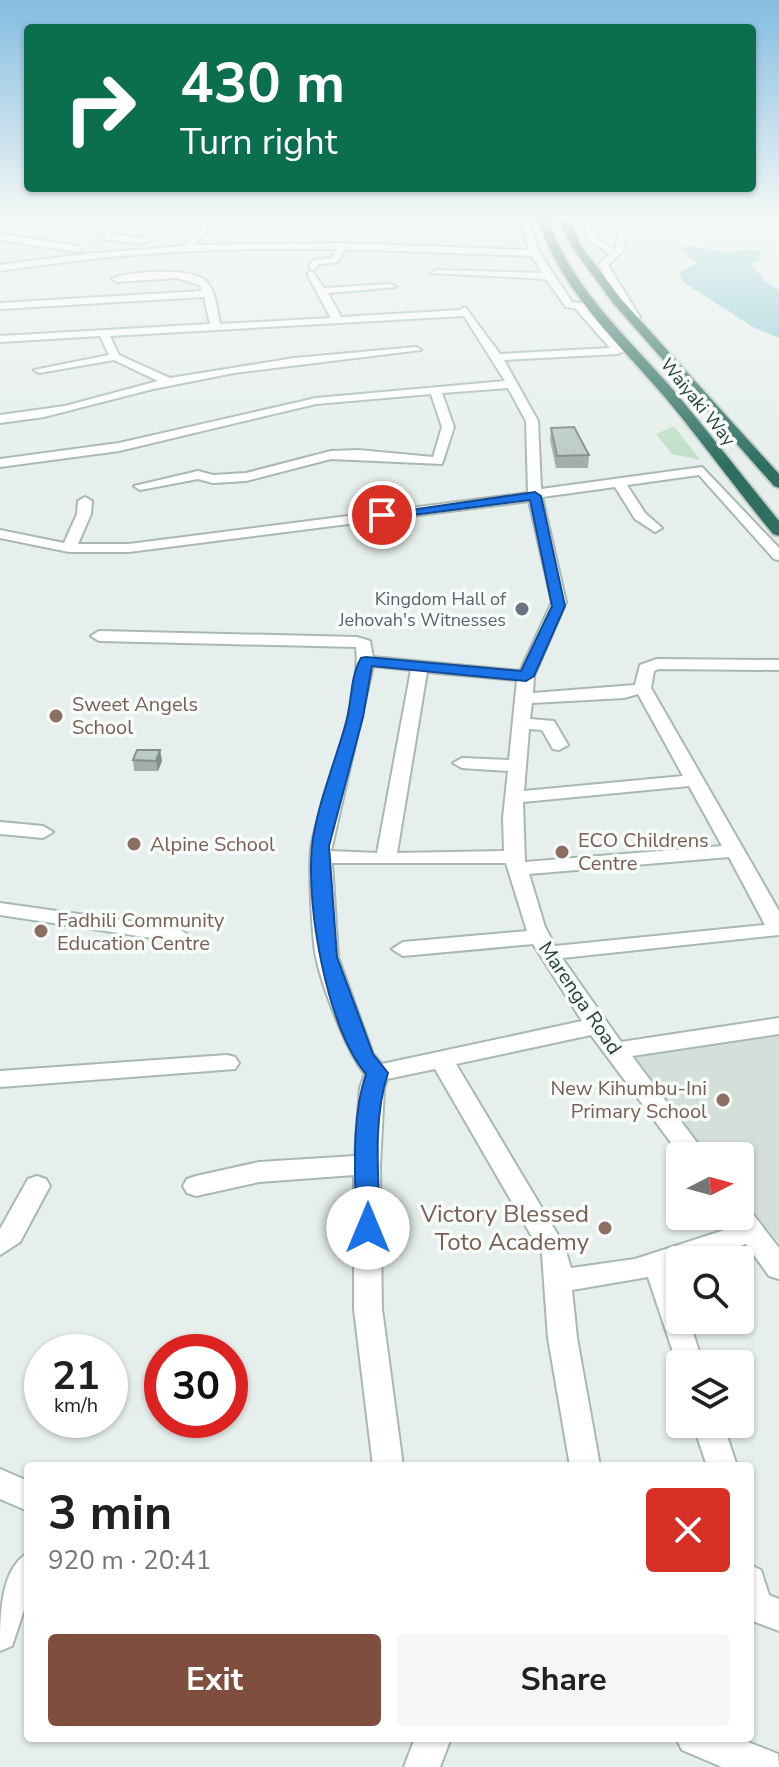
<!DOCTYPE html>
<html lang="en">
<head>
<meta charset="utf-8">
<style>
	:root { --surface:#fff; --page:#f6f6f6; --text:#202124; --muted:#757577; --accent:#7f4e3f }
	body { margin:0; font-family:"Nunito Sans",sans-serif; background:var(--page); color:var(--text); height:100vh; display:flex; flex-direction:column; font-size:30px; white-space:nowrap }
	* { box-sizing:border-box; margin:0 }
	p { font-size:26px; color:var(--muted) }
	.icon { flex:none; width:44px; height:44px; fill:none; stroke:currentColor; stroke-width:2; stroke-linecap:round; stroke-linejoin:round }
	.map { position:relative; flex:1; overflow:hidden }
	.drawer { position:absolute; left:24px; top:1462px; width:730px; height:280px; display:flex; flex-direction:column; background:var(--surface); border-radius:8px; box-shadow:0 2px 6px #0004 }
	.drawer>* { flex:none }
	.guide { position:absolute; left:24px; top:24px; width:732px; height:168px; border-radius:8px; box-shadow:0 2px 6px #0004; background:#0b6e4f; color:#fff; overflow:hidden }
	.needle { width:52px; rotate:84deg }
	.fabs { position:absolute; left:666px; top:1142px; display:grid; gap:16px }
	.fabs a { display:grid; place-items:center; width:88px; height:88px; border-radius:8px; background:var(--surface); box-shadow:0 2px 6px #0004; font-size:40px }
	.speed { position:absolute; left:24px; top:1334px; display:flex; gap:16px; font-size:40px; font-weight:700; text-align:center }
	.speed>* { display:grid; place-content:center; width:104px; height:104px; border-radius:50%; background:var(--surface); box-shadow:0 2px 6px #0004; line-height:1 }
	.speed small { font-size:20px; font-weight:400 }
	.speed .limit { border:12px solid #d22; background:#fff; color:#111 }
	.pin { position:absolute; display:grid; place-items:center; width:68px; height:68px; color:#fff; margin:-34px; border:4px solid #fff; border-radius:50%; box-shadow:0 2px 8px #0007 }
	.me { position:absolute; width:88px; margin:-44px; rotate:0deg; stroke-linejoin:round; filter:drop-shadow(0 0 6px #0008) }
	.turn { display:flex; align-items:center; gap:28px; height:168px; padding:0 24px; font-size:36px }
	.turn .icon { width:104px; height:104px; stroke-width:2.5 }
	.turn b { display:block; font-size:56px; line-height:68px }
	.round { display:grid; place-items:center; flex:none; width:84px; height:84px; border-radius:8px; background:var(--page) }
	.summary { display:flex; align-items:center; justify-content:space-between; height:136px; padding:0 24px }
	h1 { font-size:48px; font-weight:700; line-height:60px }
	.action { display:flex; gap:16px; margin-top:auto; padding:16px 24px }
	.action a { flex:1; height:92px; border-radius:8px; background:var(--accent); color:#fff; font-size:32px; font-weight:700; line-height:92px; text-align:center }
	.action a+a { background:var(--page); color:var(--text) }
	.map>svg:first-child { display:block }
</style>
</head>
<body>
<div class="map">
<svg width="779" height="1767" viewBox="0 0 779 1767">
	<rect width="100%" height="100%" fill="#e6efeb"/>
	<path fill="#d4dfda" d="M779,1027V1243L740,1197V1156H709L625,1043Z"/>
	<path fill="#bfe0c8" d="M674,426L700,460L672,454L656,434Z"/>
	<path fill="#8ec9d4" d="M690,245L726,253L747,249L762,252L759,260L751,264L765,281L779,290V338L753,327L683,282L679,273L697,263L680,250Z"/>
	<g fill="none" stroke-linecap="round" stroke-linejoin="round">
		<defs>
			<path id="minor" d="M211,216H219L194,245L342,243L529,250L519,216H527L539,252L572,302L593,305V309L587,310L623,351L618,354L504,360L538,421L541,489L702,467L779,548V560L774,559L699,475L627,485L645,513L662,528L655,532L635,519L615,487L542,497L566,602L534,676L533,693L635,685L640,665L657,659L779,660V670L659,669L654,671L651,688L779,911V935L562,958L621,1042L779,1018V1034L632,1056L707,1156H681L591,1035L456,1064L564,1245L571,1268L635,1259L734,1227L727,1216H740V1206L749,1209L779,1248V1279L769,1276L746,1244L701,1260H680V1267L673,1269L680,1291V1320H689L703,1364H680V1373L648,1277L572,1290L577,1338L600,1466H570L548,1338L542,1254L435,1069L387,1079L384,1088L380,1165L382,1309L403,1466H373L354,1309V1175L259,1182L196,1196L187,1193L183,1186L187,1179L196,1176L259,1162L355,1156L360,1088L365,1074C347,1053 322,986 316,957C312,936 308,861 312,842C325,789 362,698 356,647L99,641L91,636L99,631L357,637L370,641L373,657L520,671L552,602L529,501L129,552H69L0,538V530L64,543L77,514L78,501L85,497L92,501L91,514L78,544H129L528,493L526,421L508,388L442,393L454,427L442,464L331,459L246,481L213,483L198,479L140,490L134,486L198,471L213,475L246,473L331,451L358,450L433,457L442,427L431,394L316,404L119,451L0,467V459L119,443L316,398L505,381L464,316L110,336L119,355L170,378L294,358L416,347L421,350L234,373L153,389L44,417L0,423V415L65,406L158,381L114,360L39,373L34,370L109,355L100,336L0,342V336L210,324L204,297L0,309V303L202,291L200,285L177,278L117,282L112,279C128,271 193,267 206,281C216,291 217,311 220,324L331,318L307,274L312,271L324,288L391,284L396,287L328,293L341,317L460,310L465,307L500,354L610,348L575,308L566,307L546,279L431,273L436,270L542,273L532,256L345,249L338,262L320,264L313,270L309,267L314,260L332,258L336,249C223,247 112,253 0,271V265L84,254L184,246ZM373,666L411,670L377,853L331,851ZM427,672L517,680L509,760L462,758L453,763L462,768L508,771L503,818L504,851L397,853ZM638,694L683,776L524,791L529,729L542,730L553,749L559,750L568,745L554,721L530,719L532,703L624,698ZM689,786L722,846L525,862L523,802ZM729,857L765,925L555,946L545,927L529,874ZM332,863H506L527,931L403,942L392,949L403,956L533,944L582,1021L382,1064L373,1054L338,957Z
				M582,216H590L595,237L615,250L619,235L626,237L623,251L608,265L640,317H634L608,284L599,264L610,254L588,240Z
				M757,216L779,219V223L758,222Z
				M347,223H403L407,225L344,227Z
				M0,234L78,246L82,249L78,252L0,240Z
				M107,234L144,238L148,241L144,244L104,239Z
				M0,822L43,826L53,832L43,838L0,834Z
				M0,903L178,928L188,935L178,942L0,915Z
				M227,1055L235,1057L239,1063L235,1069L0,1087V1071Z
				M37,1176L46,1179L50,1186L20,1242L0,1255V1229L28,1179Z
				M693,1424H723L737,1466H707Z
				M0,1469L28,1481V1511L0,1499Z
				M28,1553V1598L12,1646L0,1651C0,1616 0,1569 28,1553Z
				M750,1565L761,1570L769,1595L779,1599V1631L750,1620Z
				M415,1738H451L440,1767H404Z
				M676,1738H738L778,1754L779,1767H722L682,1750Z"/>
			<path id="highway" d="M537,216H547C571,289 626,335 675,392C710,434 744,478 779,521V536L773,534C736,489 701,440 663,395C614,338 560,290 537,216Z
				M558,216H568L580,244L621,299L779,474V488L774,486L613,303L570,244Z"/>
		</defs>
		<use href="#minor" stroke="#a8b8b2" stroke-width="4"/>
		<use href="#highway" stroke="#c2cac8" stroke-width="4"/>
		<use href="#minor" fill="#fff" fill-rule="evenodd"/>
		<use href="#highway" fill="#2f6f62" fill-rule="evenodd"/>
	</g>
	<path fill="#a1aea9" d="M551,428L589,455L588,468H556L550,440Z
		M160,750L162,761L158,771H134L133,760Z"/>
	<path fill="#838d89" d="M160,750L162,761L158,771L156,761Z"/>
	<path fill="#bbcac4" stroke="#838d89" stroke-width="2" d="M574,427L589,455L557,456L551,428Z
		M137,750H160L156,761L133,760Z"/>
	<linearGradient id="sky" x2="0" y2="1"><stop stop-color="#84bce0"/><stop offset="0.47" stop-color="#f4f8f6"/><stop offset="1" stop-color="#f4f8f6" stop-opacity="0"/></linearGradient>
	<rect width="779" height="463" fill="url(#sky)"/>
	<path fill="#1a73e8" stroke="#114b97" stroke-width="2" d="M535,492L541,496L565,606L534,676L526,681L372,666L363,717L329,846L337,957L373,1054L388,1073C372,1121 379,1179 380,1228L377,1235H360L356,1228C356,1179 350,1121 366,1074C327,1027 306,908 312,847C315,811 336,759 346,723C352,702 350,677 361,658L366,657L521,671L552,606L530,500L382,519L376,515Z"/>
	<circle fill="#6b7280" stroke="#f7fbf9" stroke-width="3" cx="522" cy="609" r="8"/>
	<g fill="#8d6e63" stroke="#f7fbf9" stroke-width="3">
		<circle cx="56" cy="716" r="8"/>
		<circle cx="134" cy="844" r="8"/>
		<circle cx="562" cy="852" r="8"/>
		<circle cx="41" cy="931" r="8"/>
		<circle cx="723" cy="1100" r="8"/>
		<circle cx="605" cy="1228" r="8"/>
	</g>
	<g text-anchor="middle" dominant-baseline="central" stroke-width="7" stroke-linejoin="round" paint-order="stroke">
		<g font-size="18" fill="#24423a" stroke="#f7fbf9">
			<text transform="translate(698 402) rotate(51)">Waiyaki Way</text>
		</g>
		<g font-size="18" fill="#5b616d" stroke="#f7fbf9" text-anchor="end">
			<text x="506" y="599">Kingdom Hall of<tspan x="506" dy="21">Jehovah's Witnesses</tspan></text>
		</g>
		<g font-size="20" fill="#785e54" stroke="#f7fbf9" text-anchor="start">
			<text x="72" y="704">Sweet Angels<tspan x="72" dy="23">School</tspan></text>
			<text x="578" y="840">ECO Childrens<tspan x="578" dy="23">Centre</tspan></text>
			<text x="150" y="844">Alpine School</text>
			<text x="57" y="920">Fadhili Community<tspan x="57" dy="23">Education Centre</tspan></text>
			<text x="707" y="1088" text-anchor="end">New Kihumbu-Ini<tspan x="707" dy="23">Primary School</tspan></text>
		</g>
		<g font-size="20" fill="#24423a" stroke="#f7fbf9">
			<text transform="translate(580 998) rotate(56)">Marenga Road</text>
		</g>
		<g font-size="24" fill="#785e54" stroke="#f7fbf9" text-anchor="end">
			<text x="589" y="1214">Victory Blessed<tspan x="589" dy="28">Toto Academy</tspan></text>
		</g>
	</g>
</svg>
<div class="fabs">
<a><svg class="needle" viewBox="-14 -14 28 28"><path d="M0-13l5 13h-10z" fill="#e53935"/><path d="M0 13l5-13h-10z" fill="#757577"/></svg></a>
<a><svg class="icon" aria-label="search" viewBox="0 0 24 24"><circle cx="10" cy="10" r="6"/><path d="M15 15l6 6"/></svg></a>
<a><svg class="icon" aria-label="layers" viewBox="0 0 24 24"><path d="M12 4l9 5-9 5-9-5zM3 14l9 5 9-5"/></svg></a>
</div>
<div class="speed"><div>21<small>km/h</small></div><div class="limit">30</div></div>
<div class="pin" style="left:382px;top:515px;background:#d93025"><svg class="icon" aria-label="arrive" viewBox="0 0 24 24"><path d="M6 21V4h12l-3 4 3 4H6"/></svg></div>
<svg class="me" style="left:368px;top:1228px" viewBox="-20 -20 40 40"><circle r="19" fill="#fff"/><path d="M0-13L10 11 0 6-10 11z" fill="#1a73e8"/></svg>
<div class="guide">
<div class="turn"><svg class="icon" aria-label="right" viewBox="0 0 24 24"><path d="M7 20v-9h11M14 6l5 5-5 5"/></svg><div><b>430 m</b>Turn right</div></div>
</div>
<section class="drawer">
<div class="summary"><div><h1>3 min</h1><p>920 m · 20:41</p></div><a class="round" style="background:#d93025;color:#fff"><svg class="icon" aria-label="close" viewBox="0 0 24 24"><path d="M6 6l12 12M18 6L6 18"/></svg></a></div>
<div class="action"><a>Exit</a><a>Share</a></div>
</section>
</div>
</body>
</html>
